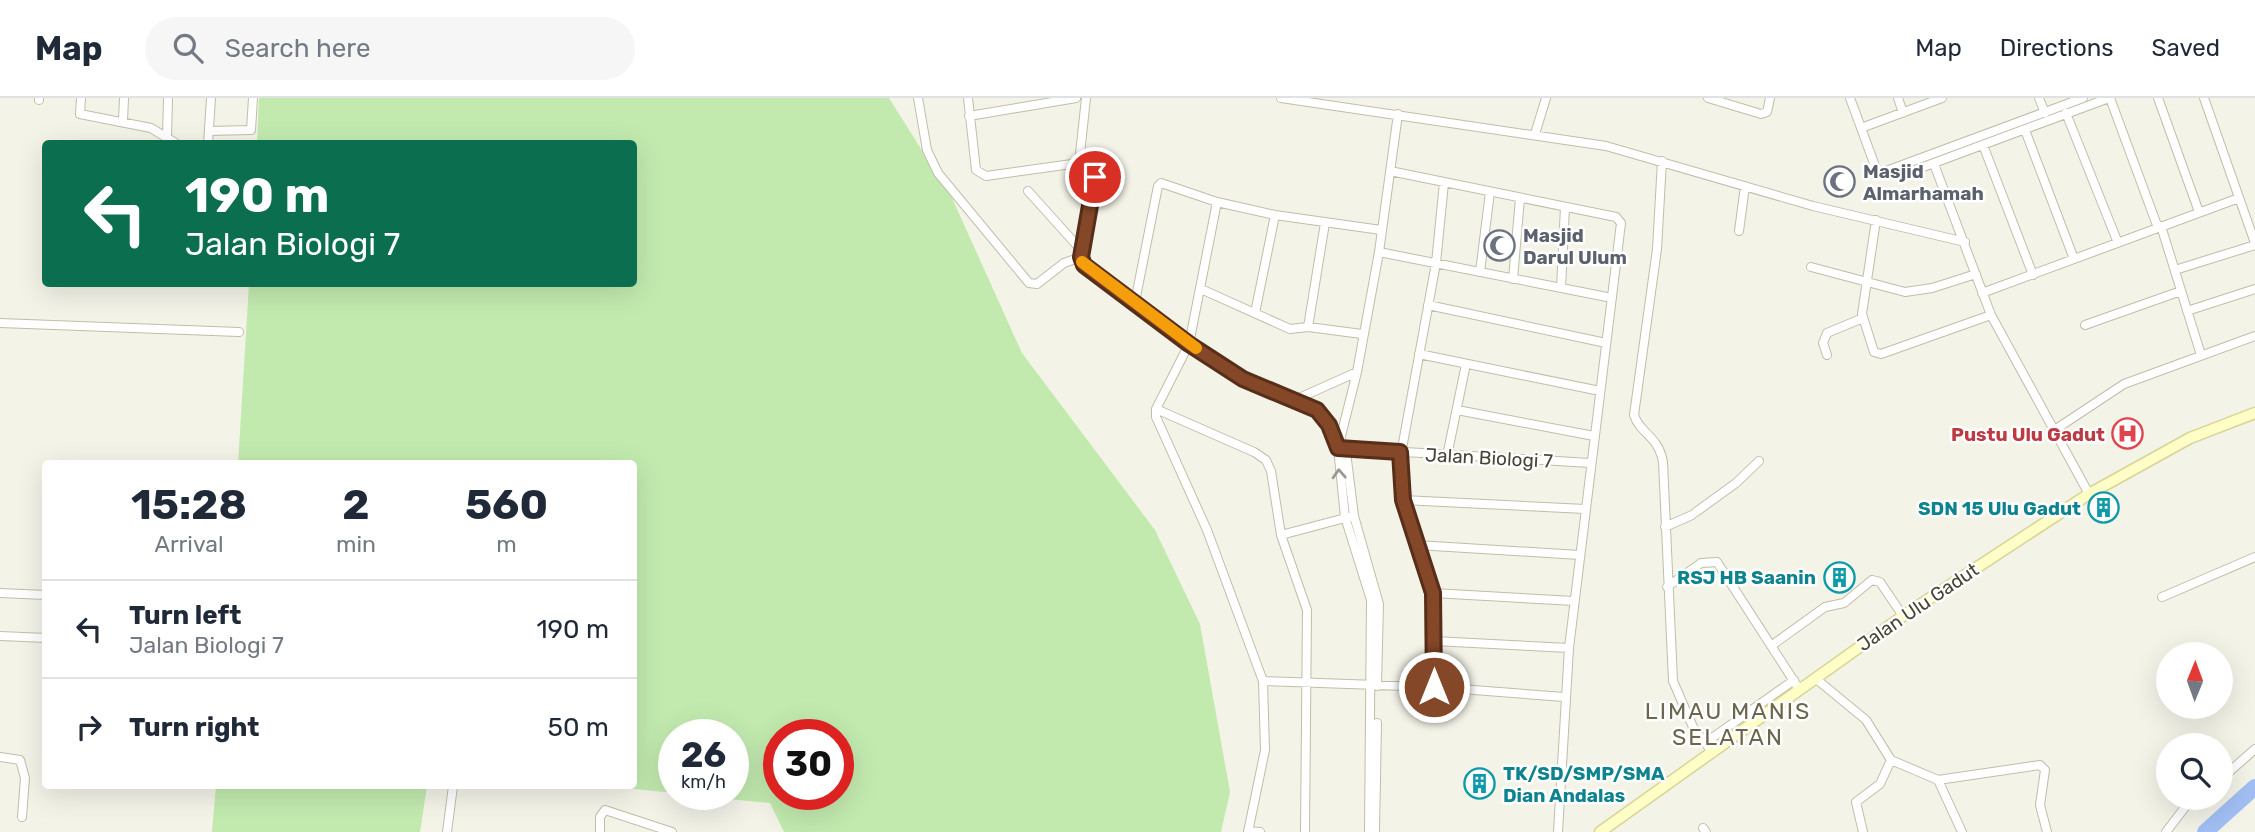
<!DOCTYPE html>
<html lang="en">
<head>
<meta charset="utf-8">
<style>
	:root { --surface:#fff; --page:#f6f6f7; --text:#1f2937; --muted:#747a83; --line:#e0e1e3 }
	body { margin:0; font-family:Rubik,sans-serif; background:var(--page); color:var(--text); height:100vh; display:flex; flex-direction:column; font-size:26px; white-space:nowrap }
	* { box-sizing:border-box; margin:0 }
	p { font-size:23px; color:var(--muted) }
	.icon { flex:none; width:38px; height:38px; fill:none; stroke:currentColor; stroke-width:2; stroke-linecap:round; stroke-linejoin:round }
	.map { position:relative; flex:1; overflow:hidden }
	.drawer { position:absolute; left:42px; top:362px; width:595px; height:329px; display:flex; flex-direction:column; background:var(--surface); border-radius:7px; box-shadow:0 7px 28px #0002 }
	.drawer>* { flex:none }
	.hud { position:absolute; left:42px; top:42px; width:595px; height:147px; border-radius:7px; box-shadow:0 7px 28px #0002; background:#0b6e4f; color:#fff; overflow:hidden }
	.needle { width:46px; rotate:1deg }
	.buttons { position:absolute; left:2156px; top:544px; display:grid; gap:14px }
	.buttons a { display:grid; place-items:center; width:77px; height:77px; border-radius:50%; background:var(--surface); box-shadow:0 7px 28px #0002; font-size:35px }
	.speed { position:absolute; left:658px; top:621px; display:flex; gap:14px; font-size:35px; font-weight:700; text-align:center }
	.speed>* { display:grid; place-content:center; width:91px; height:91px; border-radius:50%; background:var(--surface); box-shadow:0 7px 28px #0002; line-height:1 }
	.speed small { font-size:18px; font-weight:400 }
	.speed .limit { border:10px solid #d22; background:#fff; color:#111 }
	.pin { position:absolute; display:grid; place-items:center; width:60px; height:60px; color:#fff; margin:-30px; border:4px solid #fff; border-radius:50%; box-shadow:0 2px 7px #0007 }
	.me { position:absolute; width:77px; margin:-38px; rotate:0deg; stroke-linejoin:round; filter:drop-shadow(0 0 5px #0008) }
	.turn { display:flex; align-items:center; gap:24px; height:147px; padding:0 28px; font-size:32px }
	.turn .icon { width:91px; height:91px; stroke-width:2.5 }
	.turn b { display:block; font-size:49px; line-height:60px }
	.eta { display:flex; justify-content:space-evenly; align-items:center; height:119px; text-align:center }
	.eta b { font-size:42px; font-weight:700; line-height:49px }
	ul { padding:0; list-style:none }
	li { display:flex; align-items:center; gap:21px; height:98px; padding:0 28px; border-top:2px solid var(--line) }
	li div { flex:1 }
	li b { display:block; font-size:26px }
	li em { font-style:normal }
	header { display:flex; align-items:center; gap:42px; box-sizing:border-box; height:98px; padding:0 35px; background:var(--surface); border-bottom:2px solid var(--line) }
	header strong { font-size:33px }
	nav { display:flex; gap:38px; margin-inline-start:auto; font-size:24px }
	.search { width:490px; height:63px; background:var(--page); display:flex; align-items:center; gap:18px; box-sizing:border-box; padding:0 24px; border-radius:38px; color:var(--muted); font-size:26px }
	.map>svg:first-child { display:block }
</style>
</head>
<body>
<header>
<strong>Map</strong>
<div class="search"><svg class="icon" aria-label="search" viewBox="0 0 24 24"><circle cx="10" cy="10" r="6"/><path d="M15 15l6 6"/></svg>Search here</div>
<nav><a>Map</a><a>Directions</a><a>Saved</a></nav>
</header>
<div class="map">
<svg width="2255" height="734" viewBox="0 0 2255 734">
	<rect width="100%" height="100%" fill="#f4f3e8"/>
	<path fill="#c2eaaf" fill-rule="evenodd" d="M259,0H889L952,100L1022,255L1155,432L1200,526L1230,694L1221,734H784L770,705L687,697L733,696V637H674V695L605,688H634V366H238L249,186H634V46L257,45ZM779,637H838V696H779Z
		M216,688H427L420,734H212Z"/>
	<g fill="none" stroke-linecap="round" stroke-linejoin="round">
		<path stroke="#a1bff4" stroke-width="16" d="M2205,734L2255,689"/>
		<defs>
			<path id="street" d="M81,0L80,16L151,30L177,46
				M918,0L927,52L938,75L1029,185L1037,186L1064,165L1081,159
				M968,0L976,72L986,78L1079,65L1094,74L1095,79L1081,159L1084,167L1189,246L1243,281L1317,312L1329,327L1338,350L1590,365
				M1281,0L1606,48L1813,108L1965,144
				M1708,0L1761,16L1767,14L1770,0
				M1850,0L1878,76L2083,0
				M1898,0L1903,15
				M2039,0L2045,15
				M2110,0L2158,130
				M2158,0L2199,114
				M2204,0L2255,145
				M39,2V0
				M2066,15L2118,145
				M969,18L1076,0
				M123,23L124,0
				M1861,30L1942,0
				M2025,32L2074,161
				M209,33L251,32L253,0
				M1535,36L1546,0
				M167,38L168,0
				M208,46L211,0
				M1983,47L2033,177
				M1662,63L1657,151L1634,317C1640,336 1658,337 1663,364L1673,583L1693,629L1713,655
				M1079,65L1086,0
				M1934,66L1991,217L2089,396
				M1390,73L1616,119L1621,125L1569,550L1558,734
				M1888,74L1907,75L2109,0
				M1028,93L1082,153
				M1217,104L1189,246L1156,311V319L1207,432L1263,583L1265,652L1248,734
				M1876,122L1862,216L1874,254L1881,256L1991,217
				M2161,128L2201,257
				M1739,133L1745,88
				M1379,154L1612,200
				M1811,169L1905,194L1932,190L1976,176
				M2175,172L2255,147
				M1480,174L1490,94
				M1513,181L1520,100
				M1561,190L1565,109
				M1201,191L1290,231L1308,229L1325,125
				M1982,195L2239,100
				M1135,204L1158,88L1161,85L1217,104L1275,117L1381,132
				M1428,207L1606,245
				M2187,213L2255,191
				M1255,215L1275,117
				M0,225L239,234
				M2085,227L2181,193
				M1308,229L1362,236
				M1419,256L1600,293
				M1827,257L1823,245L1827,235L1863,220
				M1297,301L1357,274
				M1156,311L1254,354L1266,362L1271,373L1281,437L1307,512L1305,734
				M1457,312L1594,338
				M2053,333L2124,286L2255,238
				M1345,346L1354,418L1379,506L1377,588
				M1447,358L1466,266
				M1403,402L1585,411
				M1696,414L1736,385L1759,363
				M1665,429L1692,417
				M1281,437L1349,419
				M1417,447L1579,457
				M1667,489L1701,465L1717,464L1799,591
				M0,495L46,497
				M1433,495L1574,503
				M2162,499L2255,459
				M0,538L46,540
				M1434,543L1569,550
				M1771,548L1825,509L1844,505L1872,482L1880,484L1903,518
				M1815,580L1866,622L1891,662L1880,686L1856,704L1863,734
				M1263,583L1434,589L1564,599
				M1434,589L1433,495L1403,402L1399,367L1436,165L1444,85
				M1705,645L1794,582
				M0,659L20,662L25,680L22,719
				M1891,662L1938,682L2040,667L2045,672L2040,707L2047,734
				M2221,681L2255,651
				M1938,682L1962,734
				M1703,730L1706,734
				M1248,733L1260,734
				M447,734L453,688
				M600,734V719L605,712L672,734
				M1369,734L1371,502L1345,419L1338,350L1357,274L1379,154L1398,16
				M1375,734L1377,625
				M2166,734L2192,700"/>
			<path id="secondary" d="M1600,734L1903,518L2089,396L2190,340L2255,315"/>
		</defs>
		<use href="#street" stroke="#c0bea9" stroke-width="10"/>
		<use href="#secondary" stroke="#d7d495" stroke-width="13"/>
		<use href="#street" stroke="#fff" stroke-width="8"/>
		<use href="#secondary" stroke="#fffec7" stroke-width="10"/>
	</g>
	<defs><path id="oneway-chevron" d="M-2-3.5L2.5 0L-2 3.5" fill="none" stroke-width="1.6" stroke-linecap="round" stroke-linejoin="round" transform="scale(1.75)"/></defs>
	<use stroke="#9a9990" href="#oneway-chevron" transform="translate(1339 376) rotate(-93)"/>
	<g fill="none" stroke-linecap="round" stroke-linejoin="round">
		<defs>
			<path id="route" d="M1095,79L1081,159L1084,167L1189,246L1243,281L1317,312L1329,327L1338,350L1400,354L1403,402L1433,495L1434,589"/>
		</defs>
		<use href="#route" stroke="#562e19" stroke-width="18"/>
		<use href="#route" stroke="#844727" stroke-width="12"/>
		<path stroke="#f59e0b" stroke-width="12" d="M1082,164L1196,250"/>
	</g>
	<defs>
		<symbol id="mosque-ring" viewBox="-11 -11 22 22"><circle r="9.5" fill="#fff" stroke="#6b7280" stroke-width="1.5"/><path d="M3.5-4.9A6 6 0 1 0 3.5 4.9A5 5 0 1 1 3.5-4.9Z" fill="#6b7280"/></symbol>
		<symbol id="hospital-ring" viewBox="-11 -11 22 22"><circle r="9.5" fill="#fff" stroke="#e0444e" stroke-width="1.5"/><path d="M-5-5h3v3.5h4V-5h3V5h-3V1.5h-4V5h-3Z" fill="#e0444e"/></symbol>
		<symbol id="building-ring" viewBox="-11 -11 22 22"><circle r="9.5" fill="#fff" stroke="#0f9aa8" stroke-width="1.5"/><path d="M-4-6H4V6H1V3H-1V6H-4ZM-2.5-4.3h1.7v1.8h-1.7ZM.8-4.3h1.7v1.8H.8ZM-2.5-1h1.7V.8h-1.7ZM.8-1h1.7V.8H.8Z" fill="#0f9aa8"/></symbol>
	</defs>
	<g fill-rule="evenodd">
		<use href="#mosque-ring" x="1822" y="66" width="35" height="35"/>
		<use href="#mosque-ring" x="1482" y="130" width="35" height="35"/>
		<use href="#hospital-ring" x="2110" y="318" width="35" height="35"/>
		<use href="#building-ring" x="2086" y="392" width="35" height="35"/>
		<use href="#building-ring" x="1822" y="462" width="35" height="35"/>
		<use href="#building-ring" x="1462" y="668" width="35" height="35"/>
	</g>
	<g text-anchor="middle" dominant-baseline="central" stroke-width="5" stroke-linejoin="round" paint-order="stroke">
		<g font-size="19" font-weight="bold" fill="#5b616d" stroke="#fff" text-anchor="start">
			<text x="1863" y="73">Masjid<tspan x="1863" dy="22">Almarhamah</tspan></text>
			<text x="1523" y="137">Masjid<tspan x="1523" dy="22">Darul Ulum</tspan></text>
		</g>
		<g font-size="19" font-weight="bold" fill="#be3a42" stroke="#fff" text-anchor="end">
			<text x="2105" y="336">Pustu Ulu Gadut</text>
		</g>
		<g font-size="19" fill="#484536" stroke="#fff">
			<text transform="translate(1489 360) rotate(3)">Jalan Biologi 7</text>
			<text transform="translate(1918 509) rotate(-34)">Jalan Ulu Gadut</text>
		</g>
		<g font-size="19" font-weight="bold" fill="#0d838f" stroke="#fff" text-anchor="end">
			<text x="2081" y="410">SDN 15 Ulu Gadut</text>
			<text x="1816" y="479">RSJ HB Saanin</text>
			<text x="1503" y="675" text-anchor="start">TK/SD/SMP/SMA<tspan x="1503" dy="22">Dian Andalas</tspan></text>
		</g>
		<g font-size="23" letter-spacing="2" fill="#6b664d" stroke="#fff">
			<text x="1728" y="613">LIMAU MANIS<tspan x="1728" dy="26">SELATAN</tspan></text>
		</g>
	</g>
</svg>
<div class="buttons">
<a><svg class="needle" viewBox="-14 -14 28 28"><path d="M0-13l5 13h-10z" fill="#e53935"/><path d="M0 13l5-13h-10z" fill="#747a83"/></svg></a>
<a><svg class="icon" aria-label="search" viewBox="0 0 24 24"><circle cx="10" cy="10" r="6"/><path d="M15 15l6 6"/></svg></a>
</div>
<div class="speed"><div>26<small>km/h</small></div><div class="limit">30</div></div>
<div class="pin" style="left:1095px;top:79px;background:#d93025"><svg class="icon" aria-label="arrive" viewBox="0 0 24 24"><path d="M6 21V4h12l-3 4 3 4H6"/></svg></div>
<svg class="me" style="left:1434px;top:589px" viewBox="-20 -20 40 40"><circle r="17" fill="#844727" stroke="#fff" stroke-width="3"/><path d="M0-11L8 9 0 5-8 9z" fill="#fff"/></svg>
<div class="hud">
<div class="turn"><svg class="icon" aria-label="left" viewBox="0 0 24 24"><path d="M17 20v-9H6M10 6l-5 5 5 5"/></svg><div><b>190 m</b>Jalan Biologi 7</div></div>
</div>
<section class="drawer">
<div class="eta">
<div><b>15:28</b><p>Arrival</p></div>
<div><b>2</b><p>min</p></div>
<div><b>560</b><p>m</p></div>
</div>
<ul>
<li><svg class="icon" aria-label="left" viewBox="0 0 24 24"><path d="M17 20v-9H6M10 6l-5 5 5 5"/></svg><div><b>Turn left</b><p>Jalan Biologi 7</p></div><em>190 m</em></li>
<li><svg class="icon" aria-label="right" viewBox="0 0 24 24"><path d="M7 20v-9h11M14 6l5 5-5 5"/></svg><div><b>Turn right</b></div><em>50 m</em></li>
</ul>
</section>
</div>
</body>
</html>
